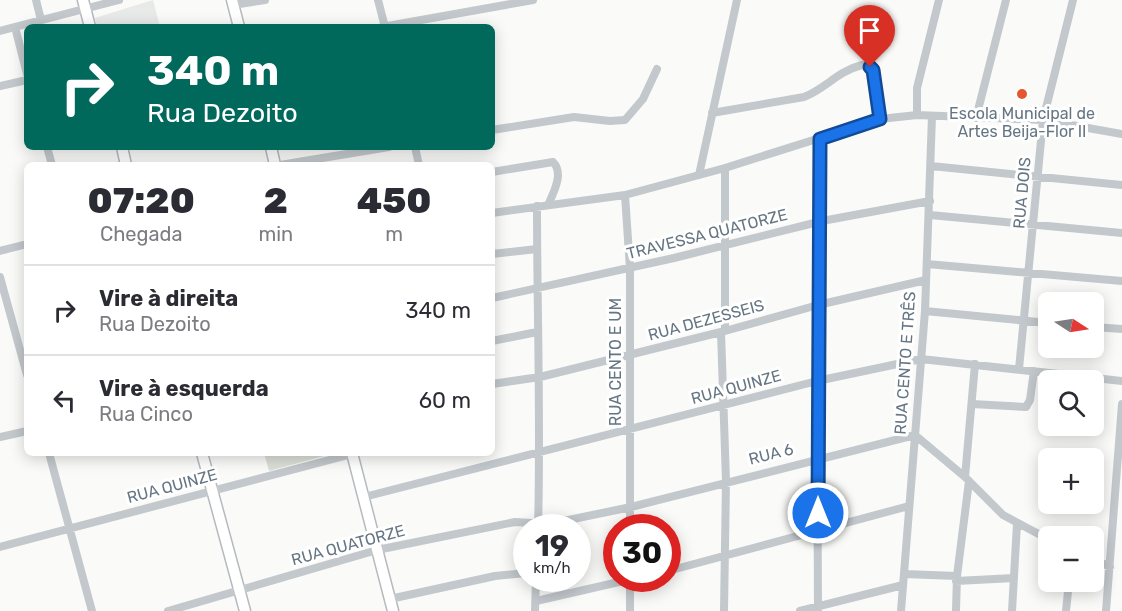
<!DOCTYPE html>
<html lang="pt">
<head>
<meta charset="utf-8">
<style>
	:root { --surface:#fff; --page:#f7f7f7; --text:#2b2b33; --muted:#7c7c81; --line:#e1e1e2 }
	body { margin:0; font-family:Rubik,sans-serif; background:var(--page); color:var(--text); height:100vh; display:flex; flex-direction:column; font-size:22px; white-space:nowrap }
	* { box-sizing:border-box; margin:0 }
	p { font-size:20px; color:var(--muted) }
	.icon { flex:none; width:33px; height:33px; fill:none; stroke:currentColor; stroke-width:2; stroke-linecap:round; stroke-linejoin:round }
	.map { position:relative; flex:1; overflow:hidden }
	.drawer { position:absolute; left:24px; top:162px; width:471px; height:294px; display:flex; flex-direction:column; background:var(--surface); border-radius:9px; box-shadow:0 3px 15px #0003 }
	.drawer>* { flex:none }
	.guide { position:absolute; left:24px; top:24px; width:471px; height:126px; border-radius:9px; box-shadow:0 3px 15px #0003; background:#00695c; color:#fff; overflow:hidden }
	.needle { width:39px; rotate:102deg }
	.fabs { position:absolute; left:1038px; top:292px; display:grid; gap:12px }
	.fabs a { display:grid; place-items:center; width:66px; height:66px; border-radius:9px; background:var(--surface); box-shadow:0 3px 15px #0003; font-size:30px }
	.speed { position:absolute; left:513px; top:514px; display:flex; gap:12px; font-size:30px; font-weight:700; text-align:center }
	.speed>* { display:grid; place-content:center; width:78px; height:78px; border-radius:50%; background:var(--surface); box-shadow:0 3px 15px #0003; line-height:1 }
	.speed small { font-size:15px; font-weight:400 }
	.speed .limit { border:9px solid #d22; background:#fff; color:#111 }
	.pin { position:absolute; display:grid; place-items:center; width:51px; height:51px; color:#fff; margin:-62px -26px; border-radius:50% 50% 50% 0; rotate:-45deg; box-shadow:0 0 6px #0007 }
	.pin .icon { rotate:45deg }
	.me { position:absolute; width:66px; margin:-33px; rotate:0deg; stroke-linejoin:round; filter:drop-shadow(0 0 4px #0008) }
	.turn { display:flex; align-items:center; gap:21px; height:126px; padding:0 24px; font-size:27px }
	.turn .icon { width:78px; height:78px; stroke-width:2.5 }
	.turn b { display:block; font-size:42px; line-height:51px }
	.eta { display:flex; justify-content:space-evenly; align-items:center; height:102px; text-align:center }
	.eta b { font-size:36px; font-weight:800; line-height:42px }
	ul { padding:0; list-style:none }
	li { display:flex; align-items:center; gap:18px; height:90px; padding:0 24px; border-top:2px solid var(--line) }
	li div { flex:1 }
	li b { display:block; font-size:22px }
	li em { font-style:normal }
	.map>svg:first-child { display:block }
</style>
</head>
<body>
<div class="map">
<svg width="1122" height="611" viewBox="0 0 1122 611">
	<rect width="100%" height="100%" fill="#fafaf8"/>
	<path fill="#e8e9e9" d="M153,0L160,27H97L95,18Z"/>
	<path fill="#dadfd7" d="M264,453H335L269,471Z"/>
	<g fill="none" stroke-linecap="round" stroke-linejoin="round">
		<defs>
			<path id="major" d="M83,0L90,27
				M232,0L239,27
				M122,147L126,165
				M271,147L275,165
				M202,453L245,611
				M352,453L393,611"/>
		</defs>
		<use href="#major" stroke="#b5babe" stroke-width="13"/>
		<path stroke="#c3c8cc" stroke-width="8" d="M36,0L41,20
			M378,0L385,27
			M233,5L265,0
			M15,27L27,74
			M382,27L533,0
			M0,31L119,0
			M0,86L27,80
			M712,113L804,97C825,89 838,71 862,65L873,70L880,119
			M917,115V88L939,0
			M976,118L1006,0
			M492,130L574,117L610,121L625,120L643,99L657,69
			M47,147L52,165
			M415,147L419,165
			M280,165L389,147
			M931,166L1122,185
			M492,172L553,162C564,173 554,191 549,203
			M699,175L737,0
			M625,195L630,269V528
			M537,206C537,313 541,421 538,528
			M492,213L625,195L725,168L880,119L917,115L1043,120L1122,134
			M930,215L1122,233
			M0,251L27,244
			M492,254L537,249
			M927,264L1122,281
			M0,277L27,375
			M492,298L674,258L822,221L930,201
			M925,311L1048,323
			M1094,327L1122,329
			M725,331V168
			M721,332L726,481L724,611
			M492,341L537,332
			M1019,369L1043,120L1073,0
			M492,384L540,377L725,331L818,305L926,280
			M972,404L1026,407L1030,400L1034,371
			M0,437L27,431
			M49,453L92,611
			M965,477L975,364
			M364,497L817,381L921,359L1122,381
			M0,547L352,454
			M1094,559L1110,567
			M668,571L909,506
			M904,574L957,576
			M956,581L1014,578
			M390,599L495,576L526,573
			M536,601L632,579
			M168,611L377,550L515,522L549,524L631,507L915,435L965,477L1003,515L1048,539
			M535,611L536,579
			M630,611V579
			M800,611L903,585
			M818,611L817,381L822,221L820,139
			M901,611L925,311L932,116
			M956,611L957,576L969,481
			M1012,611L1017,524
			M1066,611L1069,582
			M1106,611L1122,404"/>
		<use href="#major" stroke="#fff" stroke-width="10"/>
	</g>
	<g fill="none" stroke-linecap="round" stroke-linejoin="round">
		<defs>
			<path id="route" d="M818,513L820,139L880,119L873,70L870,67"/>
		</defs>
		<use href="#route" stroke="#114b97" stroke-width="15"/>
		<use href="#route" stroke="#1a73e8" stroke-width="10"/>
	</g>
	<circle fill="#e4572e" stroke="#fff" stroke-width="2" cx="1022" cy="94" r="6"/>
	<g text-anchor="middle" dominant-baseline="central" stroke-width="6" stroke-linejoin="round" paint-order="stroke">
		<g font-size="16" fill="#657683" stroke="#fff">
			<text x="1022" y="113">Escola Municipal de<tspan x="1022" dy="18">Artes Beija-Flor II</tspan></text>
		</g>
		<g font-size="16" fill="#657683" stroke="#fff">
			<text transform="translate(1022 193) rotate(-85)">RUA DOIS</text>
			<text transform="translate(707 234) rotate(-14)">TRAVESSA QUATORZE</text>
			<text transform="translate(706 320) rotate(-15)">RUA DEZESSEIS</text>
			<text transform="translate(615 362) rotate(-90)">RUA CENTO E UM</text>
			<text transform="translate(905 363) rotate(-86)">RUA CENTO E TRÊS</text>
			<text transform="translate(736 387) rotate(-15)">RUA QUINZE</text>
			<text transform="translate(771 454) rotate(-14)">RUA 6</text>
			<text transform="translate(172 486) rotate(-15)">RUA QUINZE</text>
			<text transform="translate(348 545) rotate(-15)">RUA QUATORZE</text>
		</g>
	</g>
</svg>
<div class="fabs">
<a><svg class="needle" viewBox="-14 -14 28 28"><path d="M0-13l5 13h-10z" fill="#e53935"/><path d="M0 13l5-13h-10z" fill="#7c7c81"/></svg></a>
<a><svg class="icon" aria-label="search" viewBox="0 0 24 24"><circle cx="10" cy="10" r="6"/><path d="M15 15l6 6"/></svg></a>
<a>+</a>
<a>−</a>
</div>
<div class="speed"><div>19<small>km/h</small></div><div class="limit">30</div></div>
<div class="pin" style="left:870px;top:67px;background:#d93025"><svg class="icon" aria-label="arrive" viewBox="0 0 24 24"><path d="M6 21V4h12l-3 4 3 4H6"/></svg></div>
<svg class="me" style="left:818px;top:513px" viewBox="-20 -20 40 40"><circle r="17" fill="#1a73e8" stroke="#fff" stroke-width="3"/><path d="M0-11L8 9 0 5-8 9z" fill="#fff"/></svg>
<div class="guide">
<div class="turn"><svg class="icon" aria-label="right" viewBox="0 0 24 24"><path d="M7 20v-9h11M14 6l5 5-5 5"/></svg><div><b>340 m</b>Rua Dezoito</div></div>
</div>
<section class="drawer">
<div class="eta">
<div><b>07:20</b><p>Chegada</p></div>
<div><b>2</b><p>min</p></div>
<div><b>450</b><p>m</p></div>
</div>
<ul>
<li><svg class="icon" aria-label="right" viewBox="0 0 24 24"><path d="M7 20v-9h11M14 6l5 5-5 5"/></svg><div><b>Vire à direita</b><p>Rua Dezoito</p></div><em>340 m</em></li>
<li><svg class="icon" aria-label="left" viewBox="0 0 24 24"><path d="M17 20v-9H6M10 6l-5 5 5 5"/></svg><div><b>Vire à esquerda</b><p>Rua Cinco</p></div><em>60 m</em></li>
</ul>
</section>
</div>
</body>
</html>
